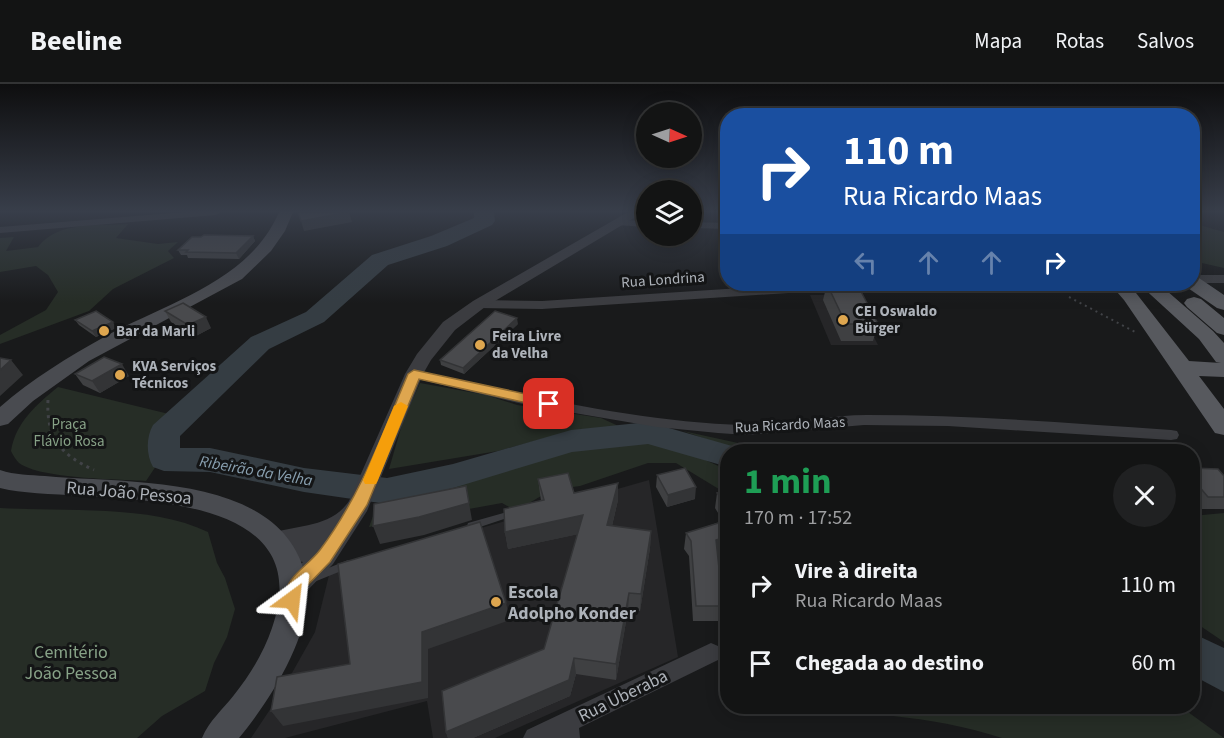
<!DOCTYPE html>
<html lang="pt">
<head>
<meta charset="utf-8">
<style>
	:root { --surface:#131414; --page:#202122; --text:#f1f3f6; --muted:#9d9ea0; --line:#323334 }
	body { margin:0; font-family:"Source Sans 3",sans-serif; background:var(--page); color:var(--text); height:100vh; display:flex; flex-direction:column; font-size:22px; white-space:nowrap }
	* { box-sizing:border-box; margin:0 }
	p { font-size:20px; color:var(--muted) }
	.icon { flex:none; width:33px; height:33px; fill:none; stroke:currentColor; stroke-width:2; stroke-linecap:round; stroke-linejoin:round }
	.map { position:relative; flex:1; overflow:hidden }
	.details { position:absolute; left:720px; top:360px; width:480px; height:270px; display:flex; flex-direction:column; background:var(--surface); border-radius:24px; box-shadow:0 3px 15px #0003,0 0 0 2px var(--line) }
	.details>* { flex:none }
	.banner { position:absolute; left:720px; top:24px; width:480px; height:183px; border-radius:24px; box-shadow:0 3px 15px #0003,0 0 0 2px var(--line); background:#1a4fa0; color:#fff; overflow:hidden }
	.needle { width:39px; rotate:93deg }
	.fabs { position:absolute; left:636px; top:18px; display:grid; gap:12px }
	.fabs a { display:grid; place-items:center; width:66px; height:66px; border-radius:50%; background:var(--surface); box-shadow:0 3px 15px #0003,0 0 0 2px var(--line); font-size:30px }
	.pin { position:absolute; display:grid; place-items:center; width:51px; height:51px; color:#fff; margin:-26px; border-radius:12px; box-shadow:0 3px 9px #0006 }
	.me { position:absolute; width:66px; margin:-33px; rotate:30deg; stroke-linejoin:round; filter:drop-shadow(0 0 4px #0008) }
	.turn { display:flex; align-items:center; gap:21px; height:126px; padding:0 24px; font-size:27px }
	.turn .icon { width:78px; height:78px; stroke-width:2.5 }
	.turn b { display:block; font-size:42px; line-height:51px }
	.lanes { display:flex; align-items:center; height:57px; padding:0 24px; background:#0003; justify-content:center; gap:30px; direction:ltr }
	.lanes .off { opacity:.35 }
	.round { display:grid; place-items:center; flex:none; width:63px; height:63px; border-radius:32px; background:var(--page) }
	.headline { display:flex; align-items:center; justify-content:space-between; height:102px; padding:0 24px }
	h1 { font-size:36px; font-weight:700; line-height:45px; color:#1e9e55 }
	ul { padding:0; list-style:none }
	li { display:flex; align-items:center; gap:18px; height:78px; padding:0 24px }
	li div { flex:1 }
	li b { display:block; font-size:22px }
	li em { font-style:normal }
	header { display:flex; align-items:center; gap:36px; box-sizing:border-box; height:84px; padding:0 30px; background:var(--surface); border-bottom:2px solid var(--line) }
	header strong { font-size:28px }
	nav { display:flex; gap:33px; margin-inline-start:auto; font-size:21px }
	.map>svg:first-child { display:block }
</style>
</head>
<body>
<header>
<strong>Beeline</strong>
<nav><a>Mapa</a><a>Rotas</a><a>Salvos</a></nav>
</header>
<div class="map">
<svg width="1224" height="654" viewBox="0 0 1224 654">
	<rect width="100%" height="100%" fill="#191a1b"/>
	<path fill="#262628" d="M810,211H853L878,261H831Z
		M649,396L678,573L495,654H433L427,617L285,654H251L279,612L315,548L330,487Z"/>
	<path fill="#262d26" d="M1192,139L1224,148V184L1193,177Z
		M128,140L116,154L158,160L178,158L168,167L174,174L113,205L89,227L0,260V251L46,226L58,208L48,191L36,182L0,188V154L14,153L6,167L38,163C57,137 98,142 128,140Z
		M420,299L486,311L517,321L601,334L625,345L542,355L498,367L389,385L403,337Z
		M58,303L169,330L151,358L152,372L158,379L146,397C116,395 41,395 19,379C16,376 13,371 11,367C16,338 36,321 58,303Z
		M683,347L738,359L848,367H740Z
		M642,354L688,368L727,386V410L676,379H648L580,402L551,406L516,427L502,419L369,443L380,413L481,391L558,369Z
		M0,424C65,428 150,420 208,448L217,479L225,494L235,525L227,553L214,579L205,607L162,632L137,654H0Z
		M1224,429V558L1193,537L1192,432Z
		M776,623H1181L1224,654H1002C932,631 851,627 778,626Z"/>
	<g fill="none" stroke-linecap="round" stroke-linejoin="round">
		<path fill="#353d43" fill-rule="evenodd" d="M474,128H494L495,137L492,141L447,162L388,181L324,238L269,265L180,352V364H210L304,384L387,394L453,380L571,346L648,338L739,364L742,368H728V383L648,360L572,368L453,404L387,420L304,408L210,388L164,387L153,383C146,371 146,353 153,341L251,253L306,228L372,171L431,152L474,134Z
			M1192,549L1224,564V608L1192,591Z"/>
		<path stroke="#414347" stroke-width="2" stroke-dasharray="2 4" stroke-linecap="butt" d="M1069,213L1137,249"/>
		<path stroke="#414347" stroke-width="3" stroke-dasharray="3 4.5" stroke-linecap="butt" d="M48,316C46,354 61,371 94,386"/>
		<path fill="#3b3c40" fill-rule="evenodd" d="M507,428L510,429L511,431L510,433L471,446L468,445L467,442L468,439Z
			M348,476L351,477L353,480L351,483L314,498L311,497L309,494L311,491Z"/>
		<path fill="#3b3c40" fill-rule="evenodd" d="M185,128H221L216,131L0,149V143Z
			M621,136L646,137V143L617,141L616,139Z
			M692,138L728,139V145L692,144Z
			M1192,191H1224V199H1192Z
			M804,200H1071L1069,203L1052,206L985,208H804L542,225L479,224L473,220L479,216L542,217Z
			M414,286C522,310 634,338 745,341C786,342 827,331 867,331C969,331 1070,339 1171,346L1177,347L1179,351L1177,355L1171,356L948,342L864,341L747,351L718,349L657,343L527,321L409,293L407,290Z
			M711,559L718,562L722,569L718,576L579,644L580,654H523L527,646Z"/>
		<path fill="#3b3c40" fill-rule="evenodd" d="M628,128H644L485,223L455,246L431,276L423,290L367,427L333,480L303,511L294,514L285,511L281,503L285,495L303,478L273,472L264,457L268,450C296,441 331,444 349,417L405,290L417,270L443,238L473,217Z"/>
		<path fill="#494b50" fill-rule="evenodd" d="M279,128H293L285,147L271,167L242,195L89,277L33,317L8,340L0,342V323C32,295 68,273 106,252C167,219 250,197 279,128Z
			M0,386C15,391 30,391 45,392C127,400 283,388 306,494C317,544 270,617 239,654H202C209,637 223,625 234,611C250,591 264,568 272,544C324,394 91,420 9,406L0,404Z"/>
		<path fill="#57595e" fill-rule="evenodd" d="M1192,192L1199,194L1224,211V226L1217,224L1185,202L1184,200H1192Z
			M1110,200H1129L1189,277L1221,279L1216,278L1199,255L1139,200H1159L1213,247L1224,259V293L1199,292L1224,325V351L1215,349L1124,216Z
			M1194,213L1201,215L1224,234V251L1217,249L1187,223L1184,219L1187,215Z"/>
	</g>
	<path fill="#3f4042" d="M253,152L255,157L239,175L188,174L187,171H181L178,166Z
		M827,200L878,240L873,257H841L823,216Z
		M165,227L211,244L194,253L171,238Z
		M75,236L116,244L96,253L79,241Z
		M518,240L464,290L441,281L440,276Z
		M75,290L129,292L100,309L83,301Z
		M1192,384L1224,392V425H1197L1192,419Z
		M657,391L695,415L667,423L656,403Z
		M538,395L574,409L618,416L612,442L651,447L650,464L640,527L628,526L616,596L576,590L570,612L473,654H448L446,648L544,565L578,450L508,465L505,448L541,417Z
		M728,406V467L718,470L723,522L720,537H693L689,472L684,465L686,449L723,437L715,424L717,409Z"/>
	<path fill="#333436" d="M349,128L352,138L304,147L301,137Z
		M253,152L255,157L239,175L236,169Z
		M206,233L211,244L194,253L188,241Z
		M517,234L518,240L464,290L463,284Z
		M113,238L116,244L96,253L92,247Z
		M11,276L23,291L0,312V286Z
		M122,280L129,292L100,309L92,297Z
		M618,399V416L608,458L607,441Z
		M466,402L472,436L424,451L380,460L373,442Z
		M696,403L695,415L667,423L668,411Z
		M583,431L584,449L508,465L505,448Z
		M651,447L650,464L640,527L641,510Z
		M728,452V467L714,472L716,456Z
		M629,509L628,526L616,596V580Z
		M506,519L510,536L428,565V614L283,642L271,627L422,548Z
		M574,574L576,590L570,612L473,654H448L446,648Z"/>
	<path fill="#494a4d" stroke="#333436" stroke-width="1.5" d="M298,128H349L301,137Z
		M204,151L253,152L236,169L186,168L188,166H178L192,153H201Z
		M827,200H857L878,240H846Z
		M183,219L206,233L188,241L165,227Z
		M96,227L113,238L92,247L75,236Z
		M495,227L517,234L463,284L440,276Z
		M104,273L122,280L92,297L75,290Z
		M0,274L11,276L0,286Z
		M685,384L696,403L668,411L657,391Z
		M1192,384L1218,385L1224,392V413H1208L1192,394Z
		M568,389L574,409L618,399L607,441L651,447L641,510L629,509L616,580L574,574L569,596L446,648L442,607L544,565L583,431L505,448L504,425L544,416L538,395Z
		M466,402L469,419L419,433L373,442L374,420Z
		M728,406V424L717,409Z
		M728,436V452L716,456L723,522H696L691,457L686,449Z
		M480,438L506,519L422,548V598L271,627L277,593L350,580L338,480Z"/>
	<linearGradient id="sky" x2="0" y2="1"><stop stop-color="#0e0e0f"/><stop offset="0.58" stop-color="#383e4a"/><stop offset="1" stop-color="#383e4a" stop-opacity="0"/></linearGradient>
	<rect width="1224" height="219" fill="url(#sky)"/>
	<path fill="#dea64f" stroke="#906c33" stroke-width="1.5" d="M414,286L549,315L555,320L549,324L419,295L367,421L330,478L302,507L298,521L292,524L285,521L283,516C288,490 305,485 320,466C360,413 382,351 408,290Z"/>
	<path fill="#f59e0b" d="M401,318L408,322L378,396L376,400H365L363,396L394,322Z"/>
	<g fill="#dea64f" stroke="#141516" stroke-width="2">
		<circle cx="843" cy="236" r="6"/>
		<circle cx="104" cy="247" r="6"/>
		<circle cx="480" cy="261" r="6"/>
		<circle cx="120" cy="291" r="6"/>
		<circle cx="496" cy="518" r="6"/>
	</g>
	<g text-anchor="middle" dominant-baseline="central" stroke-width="6" stroke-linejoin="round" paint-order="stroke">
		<g font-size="15" fill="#adb2b9" stroke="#141516">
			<text transform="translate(663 196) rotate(-4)">Rua Londrina</text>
			<text transform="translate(790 341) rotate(-3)">Rua Ricardo Maas</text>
		</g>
		<g font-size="15" font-weight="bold" fill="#adb2b9" stroke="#141516" text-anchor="start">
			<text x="855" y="227">CEI Oswaldo<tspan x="855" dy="17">Bürger</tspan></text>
			<text x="116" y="247">Bar da Marli</text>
			<text x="492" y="252">Feira Livre<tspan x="492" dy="17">da Velha</tspan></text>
			<text x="132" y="282">KVA Serviços<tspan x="132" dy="17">Técnicos</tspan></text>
		</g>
		<g font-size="15" fill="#87a287" stroke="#141516">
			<text x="69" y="340">Praça<tspan x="69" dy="17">Flávio Rosa</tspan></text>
		</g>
		<g font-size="16" font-style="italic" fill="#89a0b0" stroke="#141516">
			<text transform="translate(256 387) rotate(10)">Ribeirão da Velha</text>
		</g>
		<g font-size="18" fill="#adb2b9" stroke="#141516">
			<text transform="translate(129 409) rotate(5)">Rua João Pessoa</text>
			<text transform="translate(623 612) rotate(-26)">Rua Uberaba</text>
		</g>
		<g font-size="18" font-weight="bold" fill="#adb2b9" stroke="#141516" text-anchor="start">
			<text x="508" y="508">Escola<tspan x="508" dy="21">Adolpho Konder</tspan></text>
		</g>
		<g font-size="18" fill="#87a287" stroke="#141516">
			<text x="71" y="568">Cemitério<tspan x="71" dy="21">João Pessoa</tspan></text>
		</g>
	</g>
</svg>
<div class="fabs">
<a><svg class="needle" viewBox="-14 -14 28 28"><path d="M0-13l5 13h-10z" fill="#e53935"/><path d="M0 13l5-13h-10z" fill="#9d9ea0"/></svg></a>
<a><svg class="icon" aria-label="layers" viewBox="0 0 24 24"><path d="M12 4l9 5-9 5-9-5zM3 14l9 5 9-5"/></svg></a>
</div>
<div class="pin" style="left:549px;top:320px;background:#d93025"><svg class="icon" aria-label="arrive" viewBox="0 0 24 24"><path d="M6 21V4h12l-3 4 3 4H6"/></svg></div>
<svg class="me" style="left:292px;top:516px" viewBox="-20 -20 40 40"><path d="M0-17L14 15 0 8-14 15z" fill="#dea64f" stroke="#fff" stroke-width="4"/></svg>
<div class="banner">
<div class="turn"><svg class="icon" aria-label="right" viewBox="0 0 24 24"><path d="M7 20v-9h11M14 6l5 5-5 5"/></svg><div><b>110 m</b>Rua Ricardo Maas</div></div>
<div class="lanes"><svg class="icon off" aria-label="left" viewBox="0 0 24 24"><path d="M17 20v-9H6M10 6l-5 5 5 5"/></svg><svg class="icon off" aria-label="ahead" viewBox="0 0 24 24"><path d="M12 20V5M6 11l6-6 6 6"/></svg><svg class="icon off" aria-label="ahead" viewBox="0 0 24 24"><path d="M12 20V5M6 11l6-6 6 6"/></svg><svg class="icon" aria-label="right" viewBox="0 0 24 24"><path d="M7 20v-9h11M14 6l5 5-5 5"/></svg></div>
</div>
<section class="details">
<div class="headline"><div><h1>1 min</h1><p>170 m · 17:52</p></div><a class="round"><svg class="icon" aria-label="close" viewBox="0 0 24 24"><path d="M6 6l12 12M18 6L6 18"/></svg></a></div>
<ul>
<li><svg class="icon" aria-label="right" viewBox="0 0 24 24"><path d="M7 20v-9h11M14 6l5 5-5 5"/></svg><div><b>Vire à direita</b><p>Rua Ricardo Maas</p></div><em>110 m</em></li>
<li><svg class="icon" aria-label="arrive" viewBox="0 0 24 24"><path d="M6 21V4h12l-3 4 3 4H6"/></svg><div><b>Chegada ao destino</b></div><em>60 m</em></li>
</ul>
</section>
</div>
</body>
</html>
